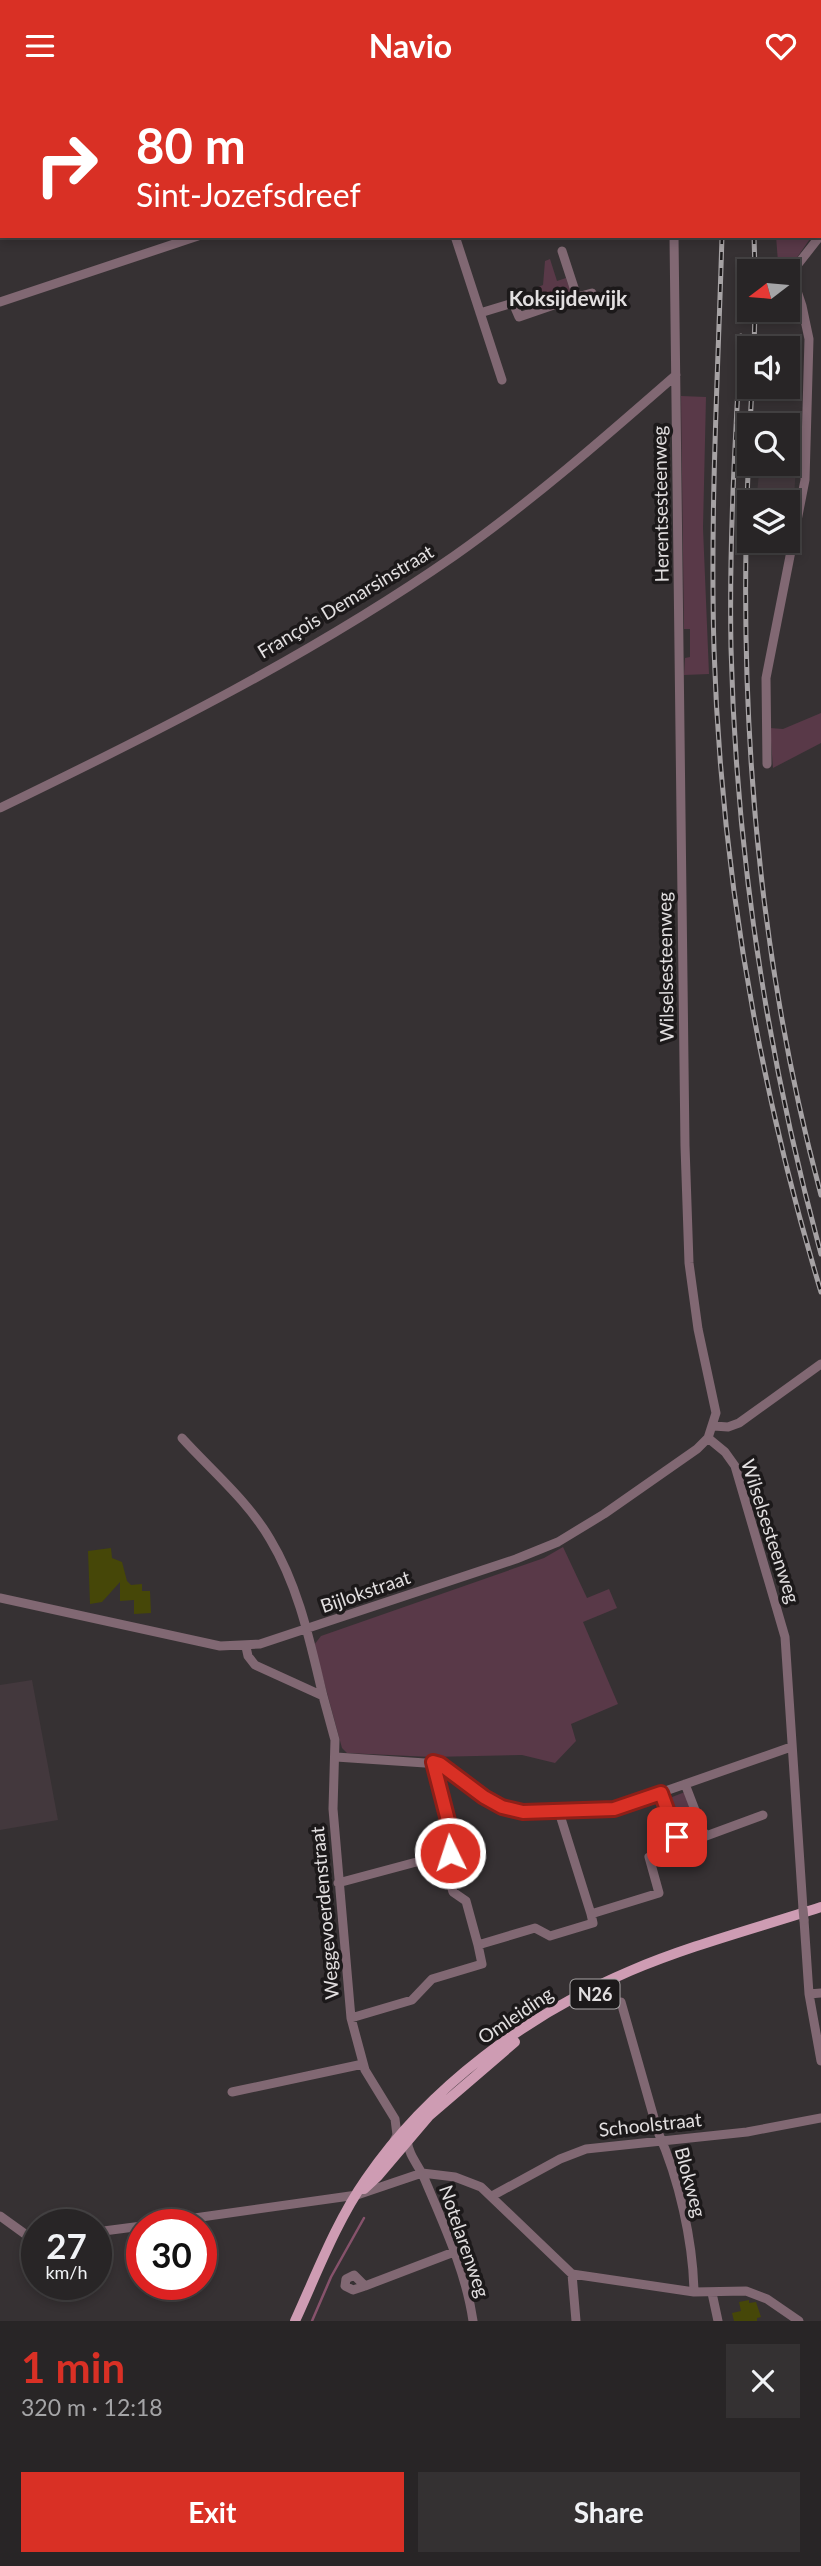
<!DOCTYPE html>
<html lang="en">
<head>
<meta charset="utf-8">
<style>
	:root { --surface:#282526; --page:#343132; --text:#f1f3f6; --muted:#a5a5a7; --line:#444243; --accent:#d93025 }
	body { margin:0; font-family:Lato,sans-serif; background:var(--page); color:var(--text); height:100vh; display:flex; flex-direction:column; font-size:26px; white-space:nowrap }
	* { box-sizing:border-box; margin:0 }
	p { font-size:23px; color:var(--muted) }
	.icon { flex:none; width:38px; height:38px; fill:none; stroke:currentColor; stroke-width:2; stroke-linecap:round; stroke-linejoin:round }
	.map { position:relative; height:2230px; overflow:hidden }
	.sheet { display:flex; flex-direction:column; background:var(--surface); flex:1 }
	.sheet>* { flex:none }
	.guide { position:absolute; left:0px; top:0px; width:822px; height:147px; box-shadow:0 4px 10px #0003,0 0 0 2px var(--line); background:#d93025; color:#fff; overflow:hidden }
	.needle { width:46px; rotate:254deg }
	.controls { position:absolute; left:737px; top:168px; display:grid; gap:14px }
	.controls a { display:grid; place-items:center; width:63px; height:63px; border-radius:0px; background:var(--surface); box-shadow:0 4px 10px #0003,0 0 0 2px var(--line); font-size:35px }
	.speed { position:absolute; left:21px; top:2118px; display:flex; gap:14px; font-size:35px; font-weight:700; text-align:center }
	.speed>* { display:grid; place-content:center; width:91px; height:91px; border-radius:50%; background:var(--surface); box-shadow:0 4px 10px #0003,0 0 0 2px var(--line); line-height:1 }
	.speed small { font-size:18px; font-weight:400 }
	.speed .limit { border:10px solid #d22; background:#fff; color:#111 }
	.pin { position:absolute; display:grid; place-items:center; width:60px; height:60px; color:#fff; margin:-30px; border-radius:14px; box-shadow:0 4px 10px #0006 }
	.me { position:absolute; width:77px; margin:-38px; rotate:356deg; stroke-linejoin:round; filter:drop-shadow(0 0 5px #0008) }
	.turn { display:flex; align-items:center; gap:24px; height:147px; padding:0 21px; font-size:32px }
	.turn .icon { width:91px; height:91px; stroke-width:2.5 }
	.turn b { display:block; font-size:49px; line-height:60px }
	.round { display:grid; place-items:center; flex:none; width:74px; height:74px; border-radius:0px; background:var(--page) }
	.headline { display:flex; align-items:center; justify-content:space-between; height:119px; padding:0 21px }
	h1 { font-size:42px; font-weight:700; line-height:52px; color:var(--accent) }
	.cta { display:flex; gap:14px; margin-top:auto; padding:14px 21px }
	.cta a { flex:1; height:80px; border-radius:0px; background:var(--accent); color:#fff; font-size:28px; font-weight:700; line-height:80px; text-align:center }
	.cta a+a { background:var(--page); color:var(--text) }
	header { display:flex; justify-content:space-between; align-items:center; height:91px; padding:0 21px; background:var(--accent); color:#fff; font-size:32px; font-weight:700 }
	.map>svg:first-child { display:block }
</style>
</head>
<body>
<header><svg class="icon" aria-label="menu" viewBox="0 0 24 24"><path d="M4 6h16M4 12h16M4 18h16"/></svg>Navio<svg class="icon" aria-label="heart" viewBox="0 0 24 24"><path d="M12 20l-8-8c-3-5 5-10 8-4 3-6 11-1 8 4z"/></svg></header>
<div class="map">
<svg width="821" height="2230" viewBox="0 0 821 2230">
	<rect width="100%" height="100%" fill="#363133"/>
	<path fill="#43383d" d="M788,338H799L792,431H788V411H756L760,373H788Z
		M32,1589L58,1729L0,1739V1594Z"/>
	<path fill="#593948" d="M776,145H812L789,178L778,171Z
		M550,168L557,190L566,187L571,202L566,203V207L550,213L539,209L535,197L543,194L545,170Z
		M681,305L706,306L703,437L709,583L684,584L685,567L690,566V538H684Z
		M821,622V652L773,677L770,637L783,638Z
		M563,1456L587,1507L609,1498L617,1517L583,1531L618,1613L571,1633L576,1650L555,1672L522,1664L431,1666L347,1662L342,1657L314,1554L321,1545L544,1467Z
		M685,1701L700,1744L683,1751L667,1708Z"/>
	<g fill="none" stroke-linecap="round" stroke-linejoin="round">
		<path stroke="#86526b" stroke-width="2.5" d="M312,2230L331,2186L364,2127"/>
	</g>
	<path fill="#464708" d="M111,1457L112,1467L122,1471L127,1490L131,1494L142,1493V1500H150L151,1522L134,1523V1509L120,1510V1491L102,1511L90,1513L88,1460Z
		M749,2209V2212L756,2211L761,2226L757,2227V2230H734L732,2222L741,2220L739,2211Z"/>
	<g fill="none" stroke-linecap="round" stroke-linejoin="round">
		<path stroke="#816873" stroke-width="9" d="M672,2L674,0
			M455,145L502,289
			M562,160L577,206L592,202L594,207L621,204
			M0,211L198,145
			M480,222L513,212L519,226L577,206
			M767,673L766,587L805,389L809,248L802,215L791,182L820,145
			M0,717C155,642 313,563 454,465C532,410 604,347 676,284
			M714,1335L728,1336L739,1332L821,1273
			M182,1347C211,1379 248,1410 270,1448C299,1496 310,1551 323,1605
			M708,1347L725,1361L735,1375L785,1546L803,1818
			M0,1507L220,1555L260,1553L516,1468L558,1451L604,1423L697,1358L708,1347L716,1322L698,1238L689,1172L685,1055L674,145
			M246,1556L248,1565L255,1574L323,1605L335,1649L333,1718L351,1927L365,1979L395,2028L397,2044L394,2050
			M336,1666L440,1673L502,1715L523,1721H559L614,1718L791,1656
			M685,1693L705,1745
			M661,1702L681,1754
			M559,1721L591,1823
			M442,1765L453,1801L466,1810L478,1854
			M338,1792L450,1762L454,1753L433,1671
			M804,1829L809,1903L821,1970
			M809,1903L821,1902
			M621,1911L658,2041C679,2088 693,2150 694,2201
			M351,1927L412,1909L432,1888L482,1873L478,1854L535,1837L550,1845L593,1832L591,1823L659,1802L649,1766L763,1724
			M232,2001L363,1973
			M407,2049C409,2066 419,2074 425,2089C444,2134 466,2181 473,2230
			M492,2105L560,2068L586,2058L747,2041L821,2027
			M0,2125L25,2143L37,2146
			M152,2133L357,2104L422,2082L455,2086L481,2096L572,2183L694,2201L746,2200L767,2208L799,2230
			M96,2141L142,2135
			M572,2183L576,2230
			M365,2195L354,2184L346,2188L345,2195L353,2199L365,2195L454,2161
			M712,2202L718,2230"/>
		<path stroke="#ce9cb3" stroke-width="10" d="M364,2098L378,2085L429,2025L515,1951
			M295,2230C317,2182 336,2131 366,2088C429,1996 528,1923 630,1880C691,1854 757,1837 821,1816"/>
		<defs>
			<path id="rail" d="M741,0V2
				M726,2V0
				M755,2V0
				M722,145C718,283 710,420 714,558C721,776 758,992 821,1201
				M754,145L755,180
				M741,245C735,349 729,453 731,557C736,762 767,965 821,1163
				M754,257L755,219
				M750,334L752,296
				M749,360C737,610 756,862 821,1104"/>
		</defs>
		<use href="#rail" stroke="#a6a2a4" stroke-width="5"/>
		<use href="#rail" stroke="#1c191a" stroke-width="2.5" stroke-dasharray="8" stroke-linecap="butt"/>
		<path stroke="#816873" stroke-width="9" d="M803,1818L804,1829"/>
	</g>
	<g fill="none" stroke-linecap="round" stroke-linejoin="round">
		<defs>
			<path id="route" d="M450,1762L454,1753L433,1671L440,1673L484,1706L502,1716L523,1721L614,1718L661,1702L677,1746"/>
		</defs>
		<use href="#route" stroke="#8d1f18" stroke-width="18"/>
		<use href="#route" stroke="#d93025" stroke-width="12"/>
	</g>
	<g text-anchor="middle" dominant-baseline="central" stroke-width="7" stroke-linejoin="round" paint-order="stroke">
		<rect fill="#1c191a" stroke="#a7a4a5" stroke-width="2" x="570.5" y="1888.5" width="49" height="29" rx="5"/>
		<g font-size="18" font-weight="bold" fill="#e2dfe0">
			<text x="595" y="1903">N26</text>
		</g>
		<g font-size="19" fill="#e2dfe0" stroke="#1c191a">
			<text transform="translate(660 413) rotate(-91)">Herentsesteenweg</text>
			<text transform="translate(345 510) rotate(-31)">François Demarsinstraat</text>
			<text transform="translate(665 876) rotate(-91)">Wilselsesteenweg</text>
			<text transform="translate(771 1440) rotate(72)">Wilselsesteenweg</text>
			<text transform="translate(365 1500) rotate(-19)">Bijlokstraat</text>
			<text transform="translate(324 1822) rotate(-95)">Weggevoerdenstraat</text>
			<text transform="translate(515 1924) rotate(-34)">Omleiding</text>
			<text transform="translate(650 2033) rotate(-6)">Schoolstraat</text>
			<text transform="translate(691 2091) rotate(75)">Blokweg</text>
			<text transform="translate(465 2150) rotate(71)">Notelarenweg</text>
		</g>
		<g font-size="21" font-weight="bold" fill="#e2dfe0" stroke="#1c191a">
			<text x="568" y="206">Koksijdewijk</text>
		</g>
	</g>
</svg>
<div class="controls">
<a><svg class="needle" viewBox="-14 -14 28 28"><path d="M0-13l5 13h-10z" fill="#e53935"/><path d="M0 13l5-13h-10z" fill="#a5a5a7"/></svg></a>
<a><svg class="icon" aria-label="sound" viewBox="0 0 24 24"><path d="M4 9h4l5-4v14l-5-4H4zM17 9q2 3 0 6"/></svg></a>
<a><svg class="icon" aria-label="search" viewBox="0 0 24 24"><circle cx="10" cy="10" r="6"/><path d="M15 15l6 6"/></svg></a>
<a><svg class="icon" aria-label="layers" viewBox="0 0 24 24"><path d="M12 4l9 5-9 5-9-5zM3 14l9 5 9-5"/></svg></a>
</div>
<div class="speed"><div>27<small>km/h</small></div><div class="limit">30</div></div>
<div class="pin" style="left:677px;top:1746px;background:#d93025"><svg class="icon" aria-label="arrive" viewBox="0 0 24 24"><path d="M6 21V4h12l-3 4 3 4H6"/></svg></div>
<svg class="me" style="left:450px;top:1762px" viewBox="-20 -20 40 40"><circle r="17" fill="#d93025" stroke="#fff" stroke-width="3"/><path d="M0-11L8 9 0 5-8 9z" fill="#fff"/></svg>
<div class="guide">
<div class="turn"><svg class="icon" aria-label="right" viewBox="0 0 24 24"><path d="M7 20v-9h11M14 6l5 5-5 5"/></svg><div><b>80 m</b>Sint-Jozefsdreef</div></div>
</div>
</div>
<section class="sheet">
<div class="headline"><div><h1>1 min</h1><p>320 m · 12:18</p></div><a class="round"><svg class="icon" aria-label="close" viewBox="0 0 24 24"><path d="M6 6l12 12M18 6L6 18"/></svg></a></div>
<div class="cta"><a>Exit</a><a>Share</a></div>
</section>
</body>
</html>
